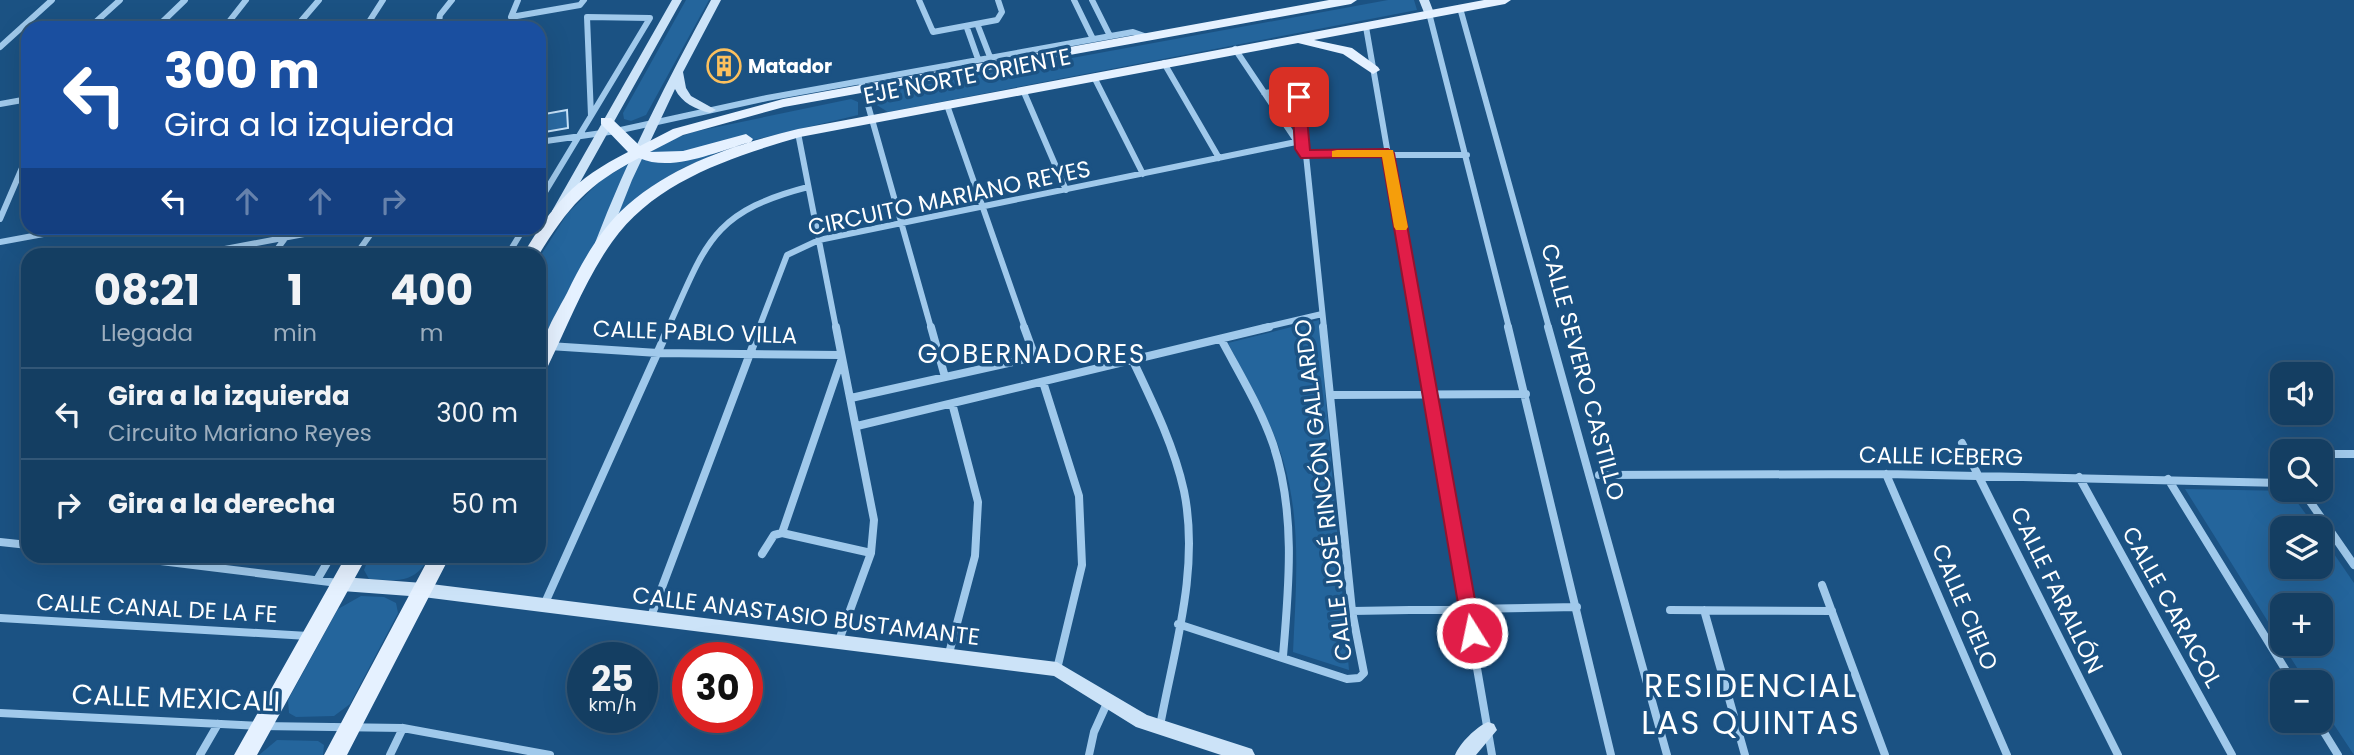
<!DOCTYPE html>
<html lang="es">
<head>
<meta charset="utf-8">
<style>
	:root { --surface:#143e62; --page:#1d4568; --text:#f1f3f6; --muted:#9daebe; --line:#335777 }
	body { margin:0; font-family:Poppins,sans-serif; background:var(--page); color:var(--text); height:100vh; display:flex; flex-direction:column; font-size:26px; white-space:nowrap }
	* { box-sizing:border-box; margin:0 }
	p { font-size:23px; color:var(--muted) }
	.icon { flex:none; width:38px; height:38px; fill:none; stroke:currentColor; stroke-width:2; stroke-linecap:round; stroke-linejoin:round }
	.map { position:relative; flex:1; overflow:hidden }
	.panel { position:absolute; left:21px; top:248px; width:525px; height:315px; display:flex; flex-direction:column; background:var(--surface); border-radius:21px; box-shadow:0 7px 28px #0002,0 0 0 2px var(--line) }
	.panel>* { flex:none }
	.hud { position:absolute; left:21px; top:21px; width:525px; height:214px; border-radius:21px; box-shadow:0 7px 28px #0002,0 0 0 2px var(--line); background:#1a4fa0; color:#fff; overflow:hidden }
	.controls { position:absolute; left:2270px; top:362px; display:grid; gap:14px }
	.controls a { display:grid; place-items:center; width:63px; height:63px; border-radius:14px; background:var(--surface); box-shadow:0 7px 28px #0002,0 0 0 2px var(--line); font-size:35px }
	.speed { position:absolute; left:567px; top:642px; display:flex; gap:14px; font-size:35px; font-weight:700; text-align:center }
	.speed>* { display:grid; place-content:center; width:91px; height:91px; border-radius:50%; background:var(--surface); box-shadow:0 7px 28px #0002,0 0 0 2px var(--line); line-height:1 }
	.speed small { font-size:18px; font-weight:400 }
	.speed .limit { border:10px solid #d22; background:#fff; color:#111 }
	.pin { position:absolute; display:grid; place-items:center; width:60px; height:60px; color:#fff; margin:-30px; border-radius:14px; box-shadow:0 4px 10px #0006 }
	.me { position:absolute; width:77px; margin:-38px; rotate:350deg; stroke-linejoin:round; filter:drop-shadow(0 0 5px #0008) }
	.turn { display:flex; align-items:center; gap:24px; height:147px; padding:0 28px; font-size:32px }
	.turn .icon { width:91px; height:91px; stroke-width:2.5 }
	.turn b { display:block; font-size:49px; line-height:60px }
	.lanes { display:flex; align-items:center; height:66px; padding:0 28px; background:#0003; justify-content:center; gap:35px; direction:ltr }
	.lanes .off { opacity:.35 }
	.eta { display:flex; justify-content:space-evenly; align-items:center; height:119px; text-align:center }
	.eta b { font-size:42px; font-weight:700; line-height:49px }
	ul { padding:0; list-style:none }
	li { display:flex; align-items:center; gap:21px; height:91px; padding:0 28px; border-top:2px solid var(--line) }
	li div { flex:1 }
	li b { display:block; font-size:26px }
	li em { font-style:normal }
	.map>svg:first-child { display:block }
</style>
</head>
<body>
<div class="map">
<svg width="2354" height="755" viewBox="0 0 2354 755">
	<rect width="100%" height="100%" fill="#1b5283"/>
	<path fill="#24659c" d="M686,0H709L646,115L631,121L624,119L623,113Z
		M1388,0H1414L1417,10L888,112L875,104V98L881,93Z
		M851,99L858,102V115L737,144L681,169L648,189L594,245L539,348V258L567,214L601,180L668,141L693,132Z
		M1319,320L1349,670L1293,652C1296,587 1302,522 1283,460C1271,419 1247,381 1228,343Z
		M2185,489L2289,491L2316,528H2282V567H2320L2321,535L2354,583V755L2321,705L2320,682H2306L2282,644H2320V606H2282V644Z
		M369,557V556L429,557C415,584 397,581 369,579L364,570Z
		M361,596L384,597L396,603L398,613L350,704L334,716L296,717L289,713L288,700L338,609Z
		M277,740L318,741L324,745L323,755H259Z"/>
	<path fill="#2a6aa2" stroke="#c5e1f8" stroke-width="2" d="M567,110L568,128L539,133V115Z"/>
	<g fill="none" stroke-linecap="round" stroke-linejoin="round">
		<path stroke="#a0c9eb" stroke-width="6" d="M518,0L511,17L580,5L584,0
			M919,0L933,32L997,20L1002,12L998,0
			M1074,0L1093,39
			M1092,0L1110,36
			M1460,8L1549,328
			M1429,13L1509,328
			M587,17L650,18L591,116Z
			M978,26L990,57
			M1366,27L1418,328
			M89,28L120,0
			M156,28L185,0
			M224,28L246,0
			M295,28L319,0
			M365,28L383,0
			M438,28L440,15L452,0
			M967,28L978,59
			M0,47L52,0
			M1235,49L1306,155L1324,328
			M1164,63L1219,158
			M1094,77L1143,174
			M862,84L931,328
			M1023,90L1066,190
			M1264,93L1290,90L1299,97L1302,149
			M0,104L28,99
			M947,105L1025,328
			M798,133L836,328
			M539,142L616,131L767,98L1133,32L1147,37
			M1306,155H1467
			M539,202L591,116
			M0,219L28,154
			M0,242L76,228
			M188,256L336,228
			M272,256L286,237
			M355,256L375,228
			M507,256L524,228
			M668,328C706,244 711,212 808,187
			M759,328L787,255L819,240L1296,142
			M1262,328L1322,314"/>
		<path stroke="#a0c9eb" stroke-width="8" d="M836,327L874,520L871,553L838,643
			M931,327L945,377
			M1418,327L1492,755
			M1508,327L1611,755
			M1548,327L1667,755
			M1221,339C1239,373 1260,407 1273,444C1296,512 1289,586 1283,656
			M549,346L658,353L840,355
			M841,361L782,533L871,553
			M1133,361C1153,403 1174,446 1184,491C1200,569 1174,650 1160,726
			M1043,382L1079,496L1082,565L1057,669
			M1330,395L1526,394
			M851,398L1035,357L1024,327
			M857,426L1269,327
			M1962,443L2118,755
			M2277,454L2282,461
			M2320,454H2354
			M1886,474L2007,755
			M1599,475L1886,474L2282,483
			M2079,477L2232,755
			M2168,479L2293,682
			M2302,490L2354,565
			M0,542L28,545
			M762,554L774,535L782,533
			M120,556L338,583
			M317,580L331,556
			M1822,585L1885,755
			M544,605L669,327
			M1670,610L1832,611
			M1704,610L1745,755
			M1352,611L1577,607
			M0,618L308,636
			M650,619L760,327
			M1178,624L1347,679L1359,678L1364,673L1352,611L1323,327
			M948,657L975,556L978,502L952,403
			M0,713L261,726L403,728L550,755
			M2317,721L2338,755
			M200,755L218,724
			M390,755L403,728
			M1089,755L1094,732L1108,701"/>
		<path fill="#cce3f8" fill-rule="evenodd" d="M672,0H682L564,211L562,214H554L552,211Z
			M711,0H721L683,72L686,88L691,96L716,110L710,113C695,109 682,103 675,89L632,180L607,243L605,246H597L595,243C627,159 668,79 711,0Z
			M1419,0H1429L1434,13L1433,15H1425Z
			M342,577L423,583L1057,662L1147,715L1246,747L1252,749L1255,755H1221L1136,727L1054,676L423,597L342,591L336,589L334,584L336,579Z
			M1488,722L1494,724L1497,730L1476,755H1455C1460,743 1476,727 1488,722Z"/>
		<path fill="#e5f1ff" fill-rule="evenodd" d="M1329,0H1357L1351,4L784,107L683,135L650,152L683,151L746,134L753,139L751,142C717,151 673,173 639,158C587,185 569,206 538,256H522C554,203 573,180 628,152L601,124V118H611L640,146L673,129L783,99Z
			M1484,0H1511L1505,4L1314,40L1352,48L1378,67L1380,70L1373,74L1343,54L1298,43L800,137C732,157 655,181 612,242C585,280 568,325 548,366L539,372C539,340 552,321 567,293C581,264 597,235 620,212C667,166 736,144 798,129Z
			M346,556H367L257,755H234Z
			M430,556H450L347,755H324Z"/>
	</g>
	<path fill="#e11d48" stroke="#92132f" stroke-width="2" d="M1299,93L1305,97L1310,150L1388,149L1394,153L1481,633L1479,639H1465L1463,633L1382,157L1301,158L1295,149L1292,97Z"/>
	<path fill="#f59e0b" d="M1337,150H1393L1408,227L1406,230H1396L1394,227L1382,157H1332V151Z"/>
	<defs>
		<symbol id="building-ring" viewBox="-11 -11 22 22"><circle r="9.5" fill="#1b5283" stroke="#fcc05d" stroke-width="1.5"/><path d="M-4-6H4V6H1V3H-1V6H-4ZM-2.5-4.3h1.7v1.8h-1.7ZM.8-4.3h1.7v1.8H.8ZM-2.5-1h1.7V.8h-1.7ZM.8-1h1.7V.8H.8Z" fill="#fcc05d"/></symbol>
	</defs>
	<g fill-rule="evenodd">
		<use href="#building-ring" x="705" y="47" width="38" height="38"/>
	</g>
	<g text-anchor="middle" dominant-baseline="central" stroke-width="7" stroke-linejoin="round" paint-order="stroke">
		<g font-size="19" font-weight="bold" fill="#fff" stroke="#1b5283" text-anchor="start">
			<text x="748" y="66">Matador</text>
		</g>
		<g font-size="23" fill="#fff" stroke="#1b5283">
			<text transform="translate(967 76) rotate(-11)">EJE NORTE ORIENTE</text>
			<text transform="translate(949 198) rotate(-12)">CIRCUITO MARIANO REYES</text>
			<text transform="translate(695 332) rotate(2)">CALLE PABLO VILLA</text>
			<text transform="translate(1583 372) rotate(75)">CALLE SEVERO CASTILLO</text>
			<text transform="translate(1941 456) rotate(1)">CALLE ICEBERG</text>
			<text transform="translate(1323 490) rotate(-97)">CALLE JOSÉ RINCÓN GALLARDO</text>
			<text transform="translate(2057 590) rotate(64)">CALLE FARALLÓN</text>
			<text transform="translate(1965 607) rotate(67)">CALLE CIELO</text>
			<text transform="translate(2172 607) rotate(61)">CALLE CARACOL</text>
			<text transform="translate(157 608) rotate(3)">CALLE CANAL DE LA FE</text>
			<text transform="translate(806 616) rotate(7)">CALLE ANASTASIO BUSTAMANTE</text>
		</g>
		<g font-size="26" letter-spacing="2" fill="#fff" stroke="#1b5283">
			<text x="1032" y="354">GOBERNADORES</text>
		</g>
		<g font-size="28" fill="#fff" stroke="#1b5283">
			<text transform="translate(176 698) rotate(2)">CALLE MEXICALI</text>
		</g>
		<g font-size="32" letter-spacing="2" fill="#fff" stroke="#1b5283">
			<text x="1751" y="685">RESIDENCIAL<tspan x="1751" dy="37">LAS QUINTAS</tspan></text>
		</g>
	</g>
</svg>
<div class="controls">
<a><svg class="icon" aria-label="sound" viewBox="0 0 24 24"><path d="M4 9h4l5-4v14l-5-4H4zM17 9q2 3 0 6"/></svg></a>
<a><svg class="icon" aria-label="search" viewBox="0 0 24 24"><circle cx="10" cy="10" r="6"/><path d="M15 15l6 6"/></svg></a>
<a><svg class="icon" aria-label="layers" viewBox="0 0 24 24"><path d="M12 4l9 5-9 5-9-5zM3 14l9 5 9-5"/></svg></a>
<a>+</a>
<a>−</a>
</div>
<div class="speed"><div>25<small>km/h</small></div><div class="limit">30</div></div>
<div class="pin" style="left:1299px;top:97px;background:#d93025"><svg class="icon" aria-label="arrive" viewBox="0 0 24 24"><path d="M6 21V4h12l-3 4 3 4H6"/></svg></div>
<svg class="me" style="left:1472px;top:633px" viewBox="-20 -20 40 40"><circle r="17" fill="#e11d48" stroke="#fff" stroke-width="3"/><path d="M0-11L8 9 0 5-8 9z" fill="#fff"/></svg>
<div class="hud">
<div class="turn"><svg class="icon" aria-label="left" viewBox="0 0 24 24"><path d="M17 20v-9H6M10 6l-5 5 5 5"/></svg><div><b>300 m</b>Gira a la izquierda</div></div>
<div class="lanes"><svg class="icon" aria-label="left" viewBox="0 0 24 24"><path d="M17 20v-9H6M10 6l-5 5 5 5"/></svg><svg class="icon off" aria-label="ahead" viewBox="0 0 24 24"><path d="M12 20V5M6 11l6-6 6 6"/></svg><svg class="icon off" aria-label="ahead" viewBox="0 0 24 24"><path d="M12 20V5M6 11l6-6 6 6"/></svg><svg class="icon off" aria-label="right" viewBox="0 0 24 24"><path d="M7 20v-9h11M14 6l5 5-5 5"/></svg></div>
</div>
<section class="panel">
<div class="eta">
<div><b>08:21</b><p>Llegada</p></div>
<div><b>1</b><p>min</p></div>
<div><b>400</b><p>m</p></div>
</div>
<ul>
<li><svg class="icon" aria-label="left" viewBox="0 0 24 24"><path d="M17 20v-9H6M10 6l-5 5 5 5"/></svg><div><b>Gira a la izquierda</b><p>Circuito Mariano Reyes</p></div><em>300 m</em></li>
<li><svg class="icon" aria-label="right" viewBox="0 0 24 24"><path d="M7 20v-9h11M14 6l5 5-5 5"/></svg><div><b>Gira a la derecha</b></div><em>50 m</em></li>
</ul>
</section>
</div>
</body>
</html>
